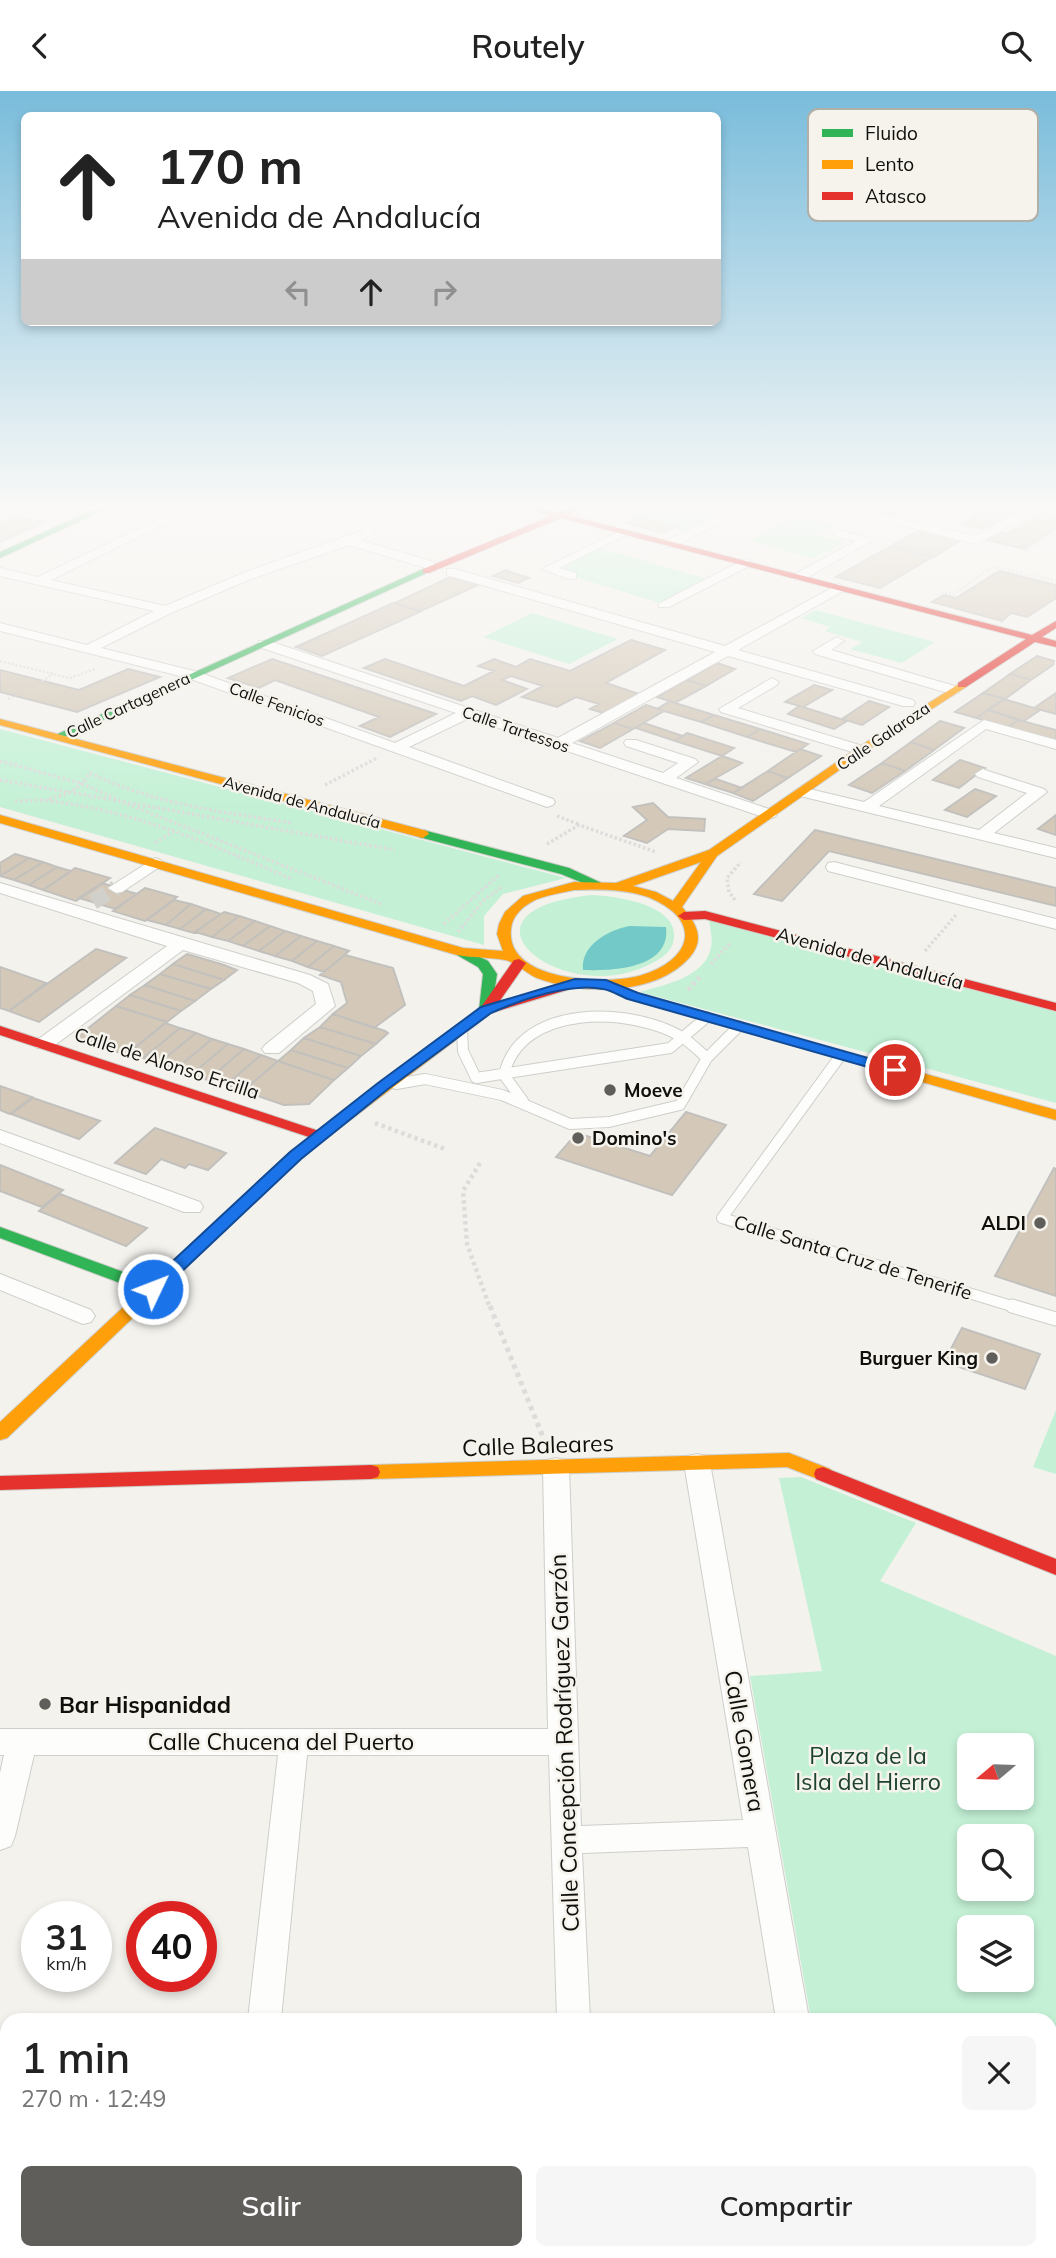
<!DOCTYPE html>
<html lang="es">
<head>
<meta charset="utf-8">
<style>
	:root { --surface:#fff; --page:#f6f6f6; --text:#222; --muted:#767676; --accent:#5f5e5b }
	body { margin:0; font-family:Mulish,sans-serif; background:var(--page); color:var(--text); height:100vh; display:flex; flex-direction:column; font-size:26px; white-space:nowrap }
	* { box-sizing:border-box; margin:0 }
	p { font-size:23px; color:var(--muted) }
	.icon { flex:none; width:38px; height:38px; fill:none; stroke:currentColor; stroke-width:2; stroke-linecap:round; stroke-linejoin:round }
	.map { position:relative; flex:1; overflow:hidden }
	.drawer { position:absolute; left:0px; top:1922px; width:1057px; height:247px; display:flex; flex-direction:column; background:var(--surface); border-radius:21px 21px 0 0; box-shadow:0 4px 10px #0003 }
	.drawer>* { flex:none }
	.hud { position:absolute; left:21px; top:21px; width:700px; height:214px; border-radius:10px; box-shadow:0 4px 10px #0003; background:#fff; color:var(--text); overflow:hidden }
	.needle { width:46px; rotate:251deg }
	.fabs { position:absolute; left:957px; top:1642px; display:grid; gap:14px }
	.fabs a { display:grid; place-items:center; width:77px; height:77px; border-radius:10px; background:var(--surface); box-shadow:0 4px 10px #0003; font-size:35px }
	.speed { position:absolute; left:21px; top:1810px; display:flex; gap:14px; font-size:35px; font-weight:700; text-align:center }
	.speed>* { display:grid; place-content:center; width:91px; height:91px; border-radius:50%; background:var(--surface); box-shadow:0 4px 10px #0003; line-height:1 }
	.speed small { font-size:18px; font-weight:400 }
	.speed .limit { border:10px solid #d22; background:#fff; color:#111 }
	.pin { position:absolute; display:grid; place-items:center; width:60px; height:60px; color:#fff; margin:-30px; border:4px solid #fff; border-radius:50%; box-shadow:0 2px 7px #0007 }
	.me { position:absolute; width:77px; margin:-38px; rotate:47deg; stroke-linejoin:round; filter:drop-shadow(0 0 5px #0008) }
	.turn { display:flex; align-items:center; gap:24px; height:147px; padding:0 21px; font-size:32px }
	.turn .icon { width:91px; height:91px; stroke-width:2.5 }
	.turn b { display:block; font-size:49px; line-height:60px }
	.lanes { display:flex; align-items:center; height:66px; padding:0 21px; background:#0003; justify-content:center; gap:35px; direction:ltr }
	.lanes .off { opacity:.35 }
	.round { display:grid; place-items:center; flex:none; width:74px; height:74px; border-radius:10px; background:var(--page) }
	.headline { display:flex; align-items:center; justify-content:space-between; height:119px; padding:0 21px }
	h1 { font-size:42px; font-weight:600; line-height:52px }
	.button { display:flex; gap:14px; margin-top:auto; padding:14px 21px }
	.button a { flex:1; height:80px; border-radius:10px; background:var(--accent); color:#fff; font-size:28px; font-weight:600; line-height:80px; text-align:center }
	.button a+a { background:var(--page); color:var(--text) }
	header { display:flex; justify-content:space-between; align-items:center; height:91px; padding:0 21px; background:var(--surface); font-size:32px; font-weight:600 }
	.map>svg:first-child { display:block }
</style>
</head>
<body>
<header><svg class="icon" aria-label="back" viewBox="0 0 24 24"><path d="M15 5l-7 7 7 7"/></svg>Routely<svg class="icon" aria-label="search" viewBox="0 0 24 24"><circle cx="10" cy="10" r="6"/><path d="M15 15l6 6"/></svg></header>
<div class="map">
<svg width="1056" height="2167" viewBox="0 0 1056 2167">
	<rect width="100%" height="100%" fill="#f3f2ed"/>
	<path fill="#c4f1d6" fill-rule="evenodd" d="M647,414H707L727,419L685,440L625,424Z
		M797,425L833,434L817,444L845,451L814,467L749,450Z
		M596,456L711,489L664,513L548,478Z
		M815,519L935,551L902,572L850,558L862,551L825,540L830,536L801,527Z
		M532,522L618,548L569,573L483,546Z
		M0,638L566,787L503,803L484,825V854L0,716Z
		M592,804C616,805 684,814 673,852C669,864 657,870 646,875C559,916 442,819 592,804Z
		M709,829L1056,921V1012L640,901C664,894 706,886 711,856C713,848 710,837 709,829Z
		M1056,1319V1383L1033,1376Z
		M801,1386L916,1432L880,1490L1056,1565V2017L1050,2018V1928H811L750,1585L822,1580L779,1387ZM970,1654H1022V1706H970ZM970,1745H1022V1797H970ZM970,1836H1022V1888H970Z"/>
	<path fill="#72c9c7" d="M629,835L666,836C671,878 612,880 583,879C580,854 609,839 629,835Z"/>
	<path fill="#d4c9b9" stroke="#c2c0bd" stroke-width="2" d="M6,414H63L44,422Z
		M836,414H927L904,421L893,422L897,425L892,427Z
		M1056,414V438L1024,458L982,448L995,441L1007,443Z
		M991,416L1015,423L997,433L992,432L981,438L960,433L975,425L972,422Z
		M16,425L45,431L0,451V432Z
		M639,427L675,436L663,442L627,432Z
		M920,439L961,449L934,466L891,455Z
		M889,456L932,466L880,497L836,486Z
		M506,479L513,482L529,487L518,492L493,485Z
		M999,480L1056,494V507L1027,526L1011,522L1002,530L932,511L944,504L956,507Z
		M450,486L478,494L421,520L395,512Z
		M393,512L420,521L322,565L296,556Z
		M631,549L665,559L606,592L639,603L603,622L590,618L599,613L576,606L557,616L522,606L543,595L511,585L502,589L527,598L496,614L472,605L461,610L364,577L385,568L464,595L494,580L478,575L494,568L516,576L530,568L570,580Z
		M1037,565L1054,570L1053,574L1031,589L1010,583Z
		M272,568L436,623L390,646L360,635L379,626L275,589L259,597L228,587Z
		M717,572L735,578L706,595L687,589Z
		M128,578L160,586L77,621L0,601V579L79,599Z
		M1010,583L1031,589L1005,608L983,602Z
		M687,589L706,595L675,612L657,606Z
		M814,594L832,599L803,616L785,611Z
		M983,602L1005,608L976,627L955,621Z
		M1056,602V623L1034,617Z
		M1004,608L1034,617L1040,619L1024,630L988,619Z
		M670,610L675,612L714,624L701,631L657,618Z
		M869,610L889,616L862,634L842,628Z
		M646,614L664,620L633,638L614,632Z
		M799,615L803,616L847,630L834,638L788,623Z
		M988,619L1018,629L1008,636L976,627Z
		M714,624L760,638L747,646L701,631Z
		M1018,629L1056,639V651L1008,636Z
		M940,630L964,637L934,659L911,651Z
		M614,632L633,638L600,657L580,650Z
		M644,632L683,645L675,650L636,637Z
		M760,638L808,653L796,661L747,646Z
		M687,642L734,657L722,665L675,650Z
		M911,651L934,659L905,680L882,672Z
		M800,658L821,665L788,687L768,680Z
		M722,665L742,672L705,693L686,687Z
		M960,669L985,677L959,697L933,689Z
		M882,672L905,680L872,702L849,694Z
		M768,680L788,687L753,710L733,702Z
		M716,688L742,697L733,702L705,693Z
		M975,698L996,705L967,726L945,719Z
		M653,712L668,726L705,728L704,740L668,738L647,752L624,745L647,729L633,716Z
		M1056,724V744L1038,738Z
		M815,739L1056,797V815L829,760L782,810L754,803Z
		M15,763L29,767L0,785V772Z
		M29,767L43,771L14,789L0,785Z
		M43,771L57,776L29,794L14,789Z
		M57,776L71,780L43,799L29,794Z
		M75,777L110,787L76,810L43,799Z
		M102,792L130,801L137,803L115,818L79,807Z
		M145,797L177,806L145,830L113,820Z
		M174,809L191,813L166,834L147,829Z
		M191,813L206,818L180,838L166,834Z
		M206,818L221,823L194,842L180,838Z
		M224,821L239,825L212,846L195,841Z
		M239,825L255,830L228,850L212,846Z
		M255,830L270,835L243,855L228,850Z
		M270,835L285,840L259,860L243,855Z
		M285,840L301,845L275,865L259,860Z
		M301,845L317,850L292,870L275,865Z
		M317,850L334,855L308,876L292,870Z
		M334,855L349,860L324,881L308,876Z
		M96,858L126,867L39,931L9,920Z
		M187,863L224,874L237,879L224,889L173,873Z
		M345,864L393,877L405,914L374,937L333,923L347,912L341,891L320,884Z
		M173,873L224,889L211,898L160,883Z
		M0,876L46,892L9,920L0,917Z
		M160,883L211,898L195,910L145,894Z
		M145,894L195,910L181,920L130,904Z
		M130,904L181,920L167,931L116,915Z
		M116,915L167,931L126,964L76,947Z
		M333,923L385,940L388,942L376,953L320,936Z
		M165,932L180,937L143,967L128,962Z
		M320,936L376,953L361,965L304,947Z
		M180,937L196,942L159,972L143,967Z
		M196,942L212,948L176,978L159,972Z
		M304,947L361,965L348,977L291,959Z
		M212,948L228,953L192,983L176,978Z
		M228,953L244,958L208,989L192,983Z
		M244,958L261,964L226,994L208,989Z
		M291,959L348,977L334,989L278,970Z
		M261,964L278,970L243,1000L226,994Z
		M278,970L334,989L309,1013L284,1014L243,1000Z
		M0,995L32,1006L10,1023L0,1019Z
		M33,1007L100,1030L79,1048L11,1023Z
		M686,1021L726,1034L672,1104L556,1066L577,1042L650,1065Z
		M155,1037L218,1059L226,1062L208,1079L189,1073L185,1077L161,1068L146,1083L115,1072Z
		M0,1074L63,1099L42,1116L0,1100Z
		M1054,1077L1056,1078V1205L995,1185Z
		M60,1103L147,1137L126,1155L39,1120Z
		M962,1237L1040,1263L1025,1298L944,1271Z"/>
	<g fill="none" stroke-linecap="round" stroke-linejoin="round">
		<path stroke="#d1d0cb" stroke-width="16" stroke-dasharray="16 8" stroke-linecap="butt" d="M93,811L116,797"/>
		<defs>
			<path id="lane-far1" d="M462,937L463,960L476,987L670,957L707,926
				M841,964L722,1127L1018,1217
				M396,993L425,988L502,1004L570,1033L609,1031L680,1014L707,967L739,935
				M523,1010L504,984C520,912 631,916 682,946C691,952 699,960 707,967"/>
			<path id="lane" d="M1012,1215L1056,1228"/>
			<path id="street" d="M188,414H203L51,489L165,515L243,482L361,440L366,432L358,425L325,414C342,414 359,415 373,426L392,414H406L377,433L370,444L360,449L434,471V477H426L349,454L251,488L171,522L101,557L198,581L395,652L456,622L259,556V550H269L558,647L715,561L447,484V478H455L725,555L839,493L845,497L843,500L738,559L913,609L915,612L913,615H903L728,565L572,652L663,682L678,672L626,655L624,652L626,649H636L695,668L698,671L676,687L775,720L777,723L775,726L769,728L469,627L409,656L553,708L555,711L553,714L547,716L188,587L0,540V532L87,554L154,520L0,485V477L38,486Z
				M716,414H735L747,419L673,456H665V450L730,420Z
				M818,414H838L975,445L1032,414H1046L977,453Z
				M622,439L632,441L559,477L576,482V488H568L542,478Z
				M838,439L873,449L803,489H795V483L856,450L834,445V441Z
				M745,468L749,469V475L669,516H659L658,513Z
				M837,546L844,550L831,559L958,596L960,599L958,602H948L815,563L813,560Z
				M772,587L779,591L777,594L738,617L866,656L868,659L866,662H856L721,621L719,618Z
				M984,629L1056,649V658L986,638L879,715L979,739L1027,702L978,686L975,683L983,678L988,680L1044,698L1047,701L994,742L1056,757V767L796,704L793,701L801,696L864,711Z
				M155,767L161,769L163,772L161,775L122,801L116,802L108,797Z
				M834,771L1056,828V838L828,780L826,776L828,772Z
				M0,792L310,884L328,893L335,915L279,962H265L262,958L265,954L316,913L313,900L298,892L183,859L51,957H37L34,953L37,949L167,855L0,802Z
				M0,1039L200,1111L203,1116L200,1121H184L0,1052Z
				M0,1183L91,1219L95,1225L91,1231L83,1233L0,1199Z
				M697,1363L706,1365L710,1372L809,1928H776L748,1756L582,1762L590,1928H557L549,1664H307L281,1928H248L278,1664H34L15,1745L11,1755L0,1759V1682L4,1664H0V1638H548L543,1376L547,1369L556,1367L565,1369L569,1376L581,1735L743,1729L684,1372L688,1365Z
				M222,2161H258L257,2167H221Z
				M561,2161H597V2167H561Z"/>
			<path id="fast" d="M104,414H115L0,467V461Z
				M423,478L431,480L61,648L51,646Z
				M423,739L569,777L608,795L606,798H598L561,783L419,746V740Z
				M462,857L488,870L497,883L491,922L486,923L479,919L483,883L478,876L457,864L455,861Z
				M0,1136L159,1194L161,1198L153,1204L147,1202L0,1147Z"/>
			<path id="slow" d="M962,591L967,594L966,596L865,661L717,765L682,816C696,832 706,848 689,867C654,905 583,904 537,887C527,883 514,870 505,869C490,866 473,867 457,864L0,732V724L463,857L503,860L497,843L499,833L505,821L523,805L574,791L616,792L709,759L857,657ZM701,771L673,810L656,801L633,795ZM574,799C598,798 625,798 648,806C705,829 692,870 639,885C606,894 505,891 511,838C512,825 522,816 533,810C545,804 561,802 574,799Z
				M0,628L427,740L429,743L423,747L419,746L0,634Z
				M452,941L457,942L459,945L457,948L300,1067L7,1347L0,1349V1331L290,1061L447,942Z
				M871,968L1056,1019V1029L866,975L864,972L866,969Z
				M789,1362L830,1378L832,1383L830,1388L823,1390L787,1376L371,1388L364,1386L362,1381L364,1376L371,1374Z"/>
			<path id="jam" d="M517,414C530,414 551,423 561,420C571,418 577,414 588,414L568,424L1032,544L1056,530V537L1042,546L1056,550V556L1035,551L966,596H958V592L1026,548L561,427L429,482H423V478L551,425Z
				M705,820L1056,912V920L705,828L684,829L678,825L684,821Z
				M519,868L526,872L499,911L575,888L582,892L580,895L491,922L457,948H447L445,945L447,942L479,919L514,869Z
				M606,889L638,902L876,969L878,972L876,975H866L628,908L601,896L599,893Z
				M0,935L325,1042L328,1045L325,1048H315L0,944Z
				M371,1374L378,1376L380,1381L378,1386L371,1388L0,1399V1385Z
				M823,1376L1056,1468V1484L816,1388L814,1383L816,1378Z"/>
		</defs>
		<use href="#lane-far1" stroke="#cececa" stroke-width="12"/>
		<use href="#lane" stroke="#cececa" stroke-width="15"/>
		<use href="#street" stroke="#cececa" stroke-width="2"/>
		<use href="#fast" stroke="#cececa" stroke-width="2"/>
		<use href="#slow" stroke="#cececa" stroke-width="2"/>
		<use href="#jam" stroke="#cececa" stroke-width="2"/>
		<path stroke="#dcdcdb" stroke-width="2.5" stroke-dasharray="2 2" stroke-linecap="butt" d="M1024,461L1056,443
			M938,505L943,502L954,503L992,476L1056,490
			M0,570L70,587L95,578
			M42,590L53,583
			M8,608L15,605"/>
		<path stroke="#dcdcdb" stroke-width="3.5" stroke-dasharray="2.5 2.5" stroke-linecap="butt" d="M0,670L83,693L127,713L381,813
			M90,682C154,713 223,721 292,732
			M0,689L395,759
			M325,694L377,667
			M49,708C67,704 81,698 90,681
			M41,709C131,718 210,753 292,788
			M15,710L41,709
			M557,725L578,733
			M155,752L174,740
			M547,753L579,734L656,761
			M735,809L729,801L727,787L741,771
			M444,833L500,783
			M458,841L485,808L503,795
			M925,860L956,824
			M711,873L731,851"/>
		<path stroke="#dcdcdb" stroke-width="4.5" stroke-dasharray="3.5 3.5" stroke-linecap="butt" d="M688,899L701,885
			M375,1032L445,1058
			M480,1072L463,1100L467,1153L490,1217"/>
		<path stroke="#dcdcdb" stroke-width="5" stroke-dasharray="4.5 4.5" stroke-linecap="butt" d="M490,1215L545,1351"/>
		<use href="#lane-far1" stroke="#fdfdfc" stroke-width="10"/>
		<use href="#lane" stroke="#fdfdfc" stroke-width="13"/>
		<use href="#street" fill="#fdfdfc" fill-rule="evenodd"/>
		<use href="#fast" fill="#30b455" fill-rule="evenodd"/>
		<use href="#slow" fill="#ff9f0a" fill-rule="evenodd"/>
		<use href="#jam" fill="#e5322d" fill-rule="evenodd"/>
	</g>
	<linearGradient id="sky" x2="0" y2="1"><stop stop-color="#79bcdb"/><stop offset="0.58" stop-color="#faf9f7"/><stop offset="1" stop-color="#faf9f7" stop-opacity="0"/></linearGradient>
	<rect width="1056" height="717" fill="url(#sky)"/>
	<path fill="#1a73e8" stroke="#114b97" stroke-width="2" d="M575,888L606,889L638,902L900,976L902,979L895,983L889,982L628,908C620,905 611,899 603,898C571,891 520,909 491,922L388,998L301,1068L159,1202H147L144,1198L147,1194L290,1061L378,992L481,916Z"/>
	<g fill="#5f5e5b" stroke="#f5f3eb" stroke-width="2.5">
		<circle cx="610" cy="999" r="7"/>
		<circle cx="578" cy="1047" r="7"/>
		<circle cx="1040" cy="1132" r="7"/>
		<circle cx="992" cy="1267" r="7"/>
		<circle cx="45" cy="1613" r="7"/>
	</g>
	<g text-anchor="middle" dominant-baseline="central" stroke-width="5" stroke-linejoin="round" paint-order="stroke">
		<g font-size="16" fill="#0f0f0c" stroke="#f5f3eb">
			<text transform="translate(277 613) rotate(20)">Calle Fenicios</text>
			<text transform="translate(128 614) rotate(-25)">Calle Cartagenera</text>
			<text transform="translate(516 638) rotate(19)">Calle Tartessos</text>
			<text transform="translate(883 645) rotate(-34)">Calle Galaroza</text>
			<text transform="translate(302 711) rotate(15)">Avenida de Andalucía</text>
		</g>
		<g font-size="19" fill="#0f0f0c" stroke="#f5f3eb">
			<text transform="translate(870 867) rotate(15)">Avenida de Andalucía</text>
			<text transform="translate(167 972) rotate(18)">Calle de Alonso Ercilla</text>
			<text transform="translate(853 1166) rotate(17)">Calle Santa Cruz de Tenerife</text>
		</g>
		<g font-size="19" font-weight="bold" fill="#0f0f0c" stroke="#f5f3eb" text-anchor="start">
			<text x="624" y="999">Moeve</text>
			<text x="592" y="1047">Domino's</text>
			<text x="1026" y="1132" text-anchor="end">ALDI</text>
			<text x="978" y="1267" text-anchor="end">Burguer King</text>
		</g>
		<g font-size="23" fill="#0f0f0c" stroke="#f5f3eb">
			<text transform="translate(538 1354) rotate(-2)">Calle Baleares</text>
			<text x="281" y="1650">Calle Chucena del Puerto</text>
			<text transform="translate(745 1650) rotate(80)">Calle Gomera</text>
			<text transform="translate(564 1652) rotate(-92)">Calle Concepción Rodríguez Garzón</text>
		</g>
		<g font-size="23" font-weight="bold" fill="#0f0f0c" stroke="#f5f3eb" text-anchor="start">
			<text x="59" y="1613">Bar Hispanidad</text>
		</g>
		<g font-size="23" fill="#1d422f" stroke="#f5f3eb">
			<text x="868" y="1664">Plaza de la<tspan x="868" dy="26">Isla del Hierro</tspan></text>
		</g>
	</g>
	<rect x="808" y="18" width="230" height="112" rx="10" fill="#f5f3eb" stroke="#b0afa8" stroke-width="2"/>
	<rect x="822" y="38" width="31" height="8" fill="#30b455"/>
	<rect x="822" y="69" width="31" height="9" fill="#ff9f0a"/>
	<rect x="822" y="101" width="31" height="8" fill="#e5322d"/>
	<g font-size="19" fill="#0f0f0c">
		<text x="865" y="49">Fluido</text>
		<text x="865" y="80">Lento</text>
		<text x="865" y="112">Atasco</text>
	</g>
</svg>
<div class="fabs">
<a><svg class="needle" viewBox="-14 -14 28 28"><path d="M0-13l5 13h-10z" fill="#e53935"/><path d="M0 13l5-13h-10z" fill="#767676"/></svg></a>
<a><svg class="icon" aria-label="search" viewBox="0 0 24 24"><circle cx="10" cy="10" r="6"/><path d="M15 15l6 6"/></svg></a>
<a><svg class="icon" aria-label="layers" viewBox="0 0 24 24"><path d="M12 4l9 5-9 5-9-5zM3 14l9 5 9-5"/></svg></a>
</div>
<div class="speed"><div>31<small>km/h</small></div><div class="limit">40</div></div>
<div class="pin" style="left:895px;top:979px;background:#d93025"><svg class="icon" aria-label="arrive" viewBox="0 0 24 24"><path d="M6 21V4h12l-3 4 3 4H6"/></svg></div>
<svg class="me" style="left:153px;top:1198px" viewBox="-20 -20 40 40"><circle r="17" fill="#1a73e8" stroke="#fff" stroke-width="3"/><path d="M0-11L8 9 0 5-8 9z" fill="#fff"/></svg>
<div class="hud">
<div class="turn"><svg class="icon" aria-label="ahead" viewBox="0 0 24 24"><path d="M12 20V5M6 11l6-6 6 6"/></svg><div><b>170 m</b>Avenida de Andalucía</div></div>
<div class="lanes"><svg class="icon off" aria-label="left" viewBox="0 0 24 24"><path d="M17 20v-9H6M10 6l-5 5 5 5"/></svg><svg class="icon" aria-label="ahead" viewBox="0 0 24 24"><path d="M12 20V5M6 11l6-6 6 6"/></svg><svg class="icon off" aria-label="right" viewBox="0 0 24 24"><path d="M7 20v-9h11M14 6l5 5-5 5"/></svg></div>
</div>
<section class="drawer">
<div class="headline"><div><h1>1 min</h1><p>270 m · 12:49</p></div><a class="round"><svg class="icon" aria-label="close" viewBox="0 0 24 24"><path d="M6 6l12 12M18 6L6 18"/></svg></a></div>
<div class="button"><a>Salir</a><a>Compartir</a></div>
</section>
</div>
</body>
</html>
